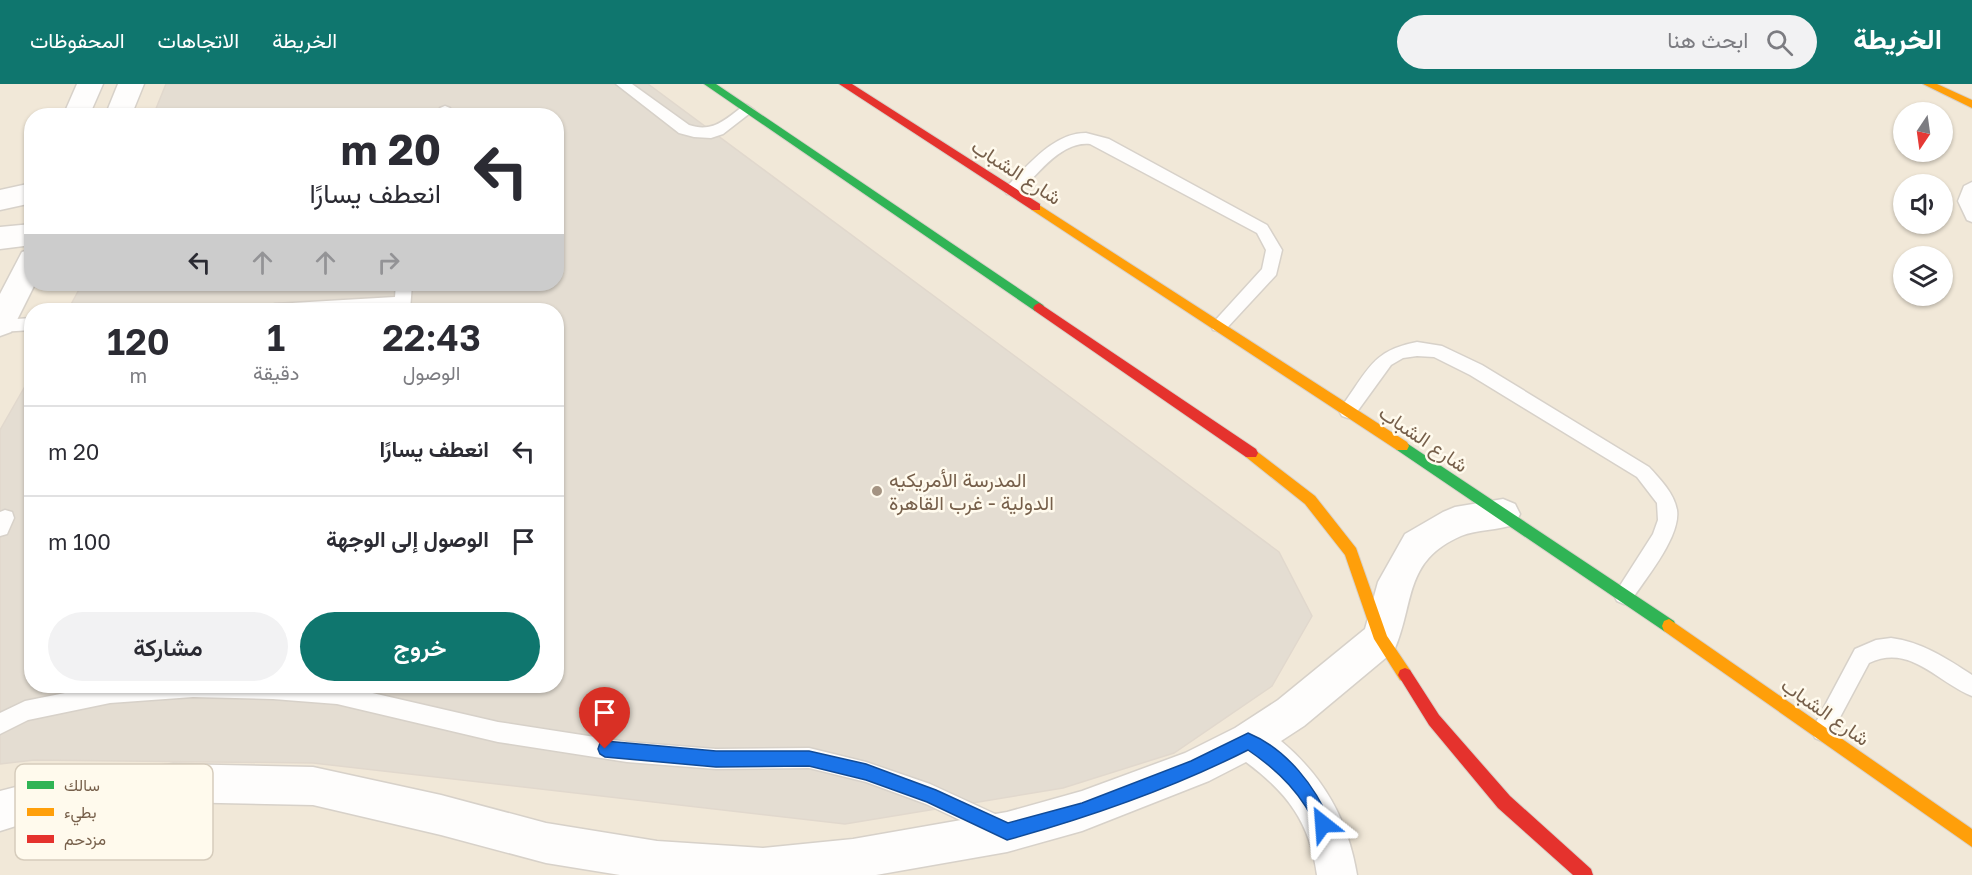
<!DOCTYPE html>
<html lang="ar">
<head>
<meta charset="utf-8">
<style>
	:root { --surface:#fff; --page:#f2f2f3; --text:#2b2b33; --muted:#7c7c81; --line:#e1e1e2; --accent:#0f766e }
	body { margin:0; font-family:"Golos Text",Vazirmatn,sans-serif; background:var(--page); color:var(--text); direction:rtl; height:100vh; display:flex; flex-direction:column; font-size:22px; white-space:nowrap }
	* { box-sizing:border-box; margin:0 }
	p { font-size:20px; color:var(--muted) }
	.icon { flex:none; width:33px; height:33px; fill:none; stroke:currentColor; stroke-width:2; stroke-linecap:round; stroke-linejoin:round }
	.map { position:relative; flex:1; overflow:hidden; direction:ltr }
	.side { position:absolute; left:24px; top:219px; width:540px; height:390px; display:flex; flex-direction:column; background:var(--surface); border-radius:24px; box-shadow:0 2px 4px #0004; direction:rtl }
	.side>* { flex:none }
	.top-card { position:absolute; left:24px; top:24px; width:540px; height:183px; border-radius:24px; box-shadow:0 2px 4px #0004; direction:rtl; background:#fff; color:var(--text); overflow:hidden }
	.needle { width:39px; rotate:193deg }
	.buttons { position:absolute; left:1893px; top:18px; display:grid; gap:12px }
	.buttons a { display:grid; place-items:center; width:60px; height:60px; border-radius:50%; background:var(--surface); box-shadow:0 2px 4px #0004; font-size:30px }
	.pin { position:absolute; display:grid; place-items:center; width:51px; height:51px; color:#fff; margin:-62px -26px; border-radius:50% 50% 50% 0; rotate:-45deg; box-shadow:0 0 6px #0007 }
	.pin .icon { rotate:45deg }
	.me { position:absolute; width:66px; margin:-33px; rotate:332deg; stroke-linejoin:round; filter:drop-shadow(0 0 4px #0008) }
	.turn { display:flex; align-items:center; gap:21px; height:126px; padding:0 24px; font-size:27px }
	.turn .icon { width:78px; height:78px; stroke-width:2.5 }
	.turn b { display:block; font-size:42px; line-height:51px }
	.lanes { display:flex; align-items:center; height:57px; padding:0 24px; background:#0003; justify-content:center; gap:30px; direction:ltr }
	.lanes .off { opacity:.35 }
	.eta { display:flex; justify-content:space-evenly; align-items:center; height:102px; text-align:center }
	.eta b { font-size:36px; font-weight:600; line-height:42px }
	.action { display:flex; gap:12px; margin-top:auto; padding:12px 24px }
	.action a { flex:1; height:69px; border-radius:36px; background:var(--accent); color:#fff; font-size:24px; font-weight:600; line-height:69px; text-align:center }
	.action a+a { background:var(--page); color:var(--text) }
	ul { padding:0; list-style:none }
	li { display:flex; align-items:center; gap:18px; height:90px; padding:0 24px; border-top:2px solid var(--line) }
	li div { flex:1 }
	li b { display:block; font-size:22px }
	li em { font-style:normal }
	header { display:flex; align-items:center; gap:36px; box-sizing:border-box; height:84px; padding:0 30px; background:var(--accent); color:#fff }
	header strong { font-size:28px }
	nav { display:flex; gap:33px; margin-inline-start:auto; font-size:21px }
	.search { width:420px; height:54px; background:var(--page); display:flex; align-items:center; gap:15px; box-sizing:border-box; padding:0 21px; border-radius:33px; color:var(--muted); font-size:22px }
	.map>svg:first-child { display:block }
</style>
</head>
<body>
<header>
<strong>الخريطة</strong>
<div class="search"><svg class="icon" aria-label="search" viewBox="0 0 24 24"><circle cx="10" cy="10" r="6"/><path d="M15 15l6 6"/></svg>ابحث هنا</div>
<nav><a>الخريطة</a><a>الاتجاهات</a><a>المحفوظات</a></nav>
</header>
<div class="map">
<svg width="1972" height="791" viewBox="0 0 1972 791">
	<rect width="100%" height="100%" fill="#f8f4eb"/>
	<path fill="#f1e8d8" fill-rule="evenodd" d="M0,0H1972V791H0ZM1904,28H1942V68H1904ZM32,32H556V200H32ZM1904,100H1942V140H1904ZM1904,172H1942V212H1904ZM32,226H556V602H32Z"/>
	<path fill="#e4ddd2" stroke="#e1d8cd" stroke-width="1.5" d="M166,0H648L1279,468L1312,532L1272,602L1174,669L1063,704L845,740L313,679L34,676L0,680V346L32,290V602H556V226H68L82,200H556V32H153Z"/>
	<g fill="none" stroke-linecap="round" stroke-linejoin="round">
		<defs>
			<path id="lane" d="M616,0H632L689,41C712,49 725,36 742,23L747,21L754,26L723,50L711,54L694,53L679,49Z
				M445,22L450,24L451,32H437L440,24Z
				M1086,49L1109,55L1267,141L1282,166L1276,191L1225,246L1219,247L1213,246L1211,241L1262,185L1266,166L1257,149L1090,60C1060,57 1037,92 1017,110H1007L1004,106L1007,102C1029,81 1053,49 1086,49Z
				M1972,98V138L1967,136L1958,117L1964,102Z
				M396,200H412L410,226H267L269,222L275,220L395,213Z
				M32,234V246L0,248V236Z
				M1417,258L1442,262L1482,281L1649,383C1660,395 1674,409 1677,426C1681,453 1645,495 1631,517L1624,520L1617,517L1614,511L1653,450L1658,436L1657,419L1637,393L1470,291L1434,273L1417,272L1403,274L1391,281L1354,332L1348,334L1342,332L1339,327L1342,322C1367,288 1372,266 1417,258Z
				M5,426L12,428L14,434L7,450L0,452V428Z
				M1891,554C1922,558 1946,574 1972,591V612C1937,598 1910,559 1869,579L1829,654L1822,657L1815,654L1812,647L1815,640L1855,565L1876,556Z
				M100,602H342L498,638L627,658L716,665L809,664L866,678L930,700L1006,735L1009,743L1006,751L998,754L926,720L866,698L809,684L716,685L627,678L498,658L337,620L273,615L193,613L110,619L28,636L0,650V629L25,617Z"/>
			<path id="street" d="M77,0H103L89,32H63Z
				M118,0H144L131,32H105Z
				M32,99V119L0,126V106Z
				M32,140V161L0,165V143Z
				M32,165V200H35L11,248L0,252V210L22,168Z
				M1503,415L1515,420L1520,430L1515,440C1498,447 1477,445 1461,452C1403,477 1415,519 1394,567L1304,642L1281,657C1324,693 1348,736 1357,791H1317C1310,739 1288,709 1246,678L1209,697L1082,747L1007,768L876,791H620L546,779L441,751L313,721L173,718L35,736L0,747V707L35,698L173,680L313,683L441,711L546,739L657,757L763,764L853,755L1007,728L1082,707L1185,669L1235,644L1278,616L1365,545L1378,498L1405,450L1443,428L1455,423Z"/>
			<path id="fast" d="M704,0H716L1043,221L1045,224L1043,227H1035Z
				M1402,356L1674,537L1676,542L1674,547L1669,549L1664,547L1397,366L1395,362L1397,358Z"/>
			<path id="slow" d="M1923,0H1937L1972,16V24Z
				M1036,119L1407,358L1409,362L1407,366H1397L1032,126V120Z
				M1251,363L1315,412L1356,464L1387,552L1410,586L1412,591L1410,596L1405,598L1400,596L1374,555L1345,471L1305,420L1246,373L1244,369L1246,365Z
				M1669,535L1972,745V763L1664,547L1662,542L1664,537Z"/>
			<path id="jam" d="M839,0H852L1040,120V126H1032Z
				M1039,219L1256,365L1258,369L1256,373H1246L1035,227L1033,224L1035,221Z
				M1405,584L1410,586L1439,631L1510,712L1591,785L1593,791H1573L1498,724L1429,641L1398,591L1400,586Z"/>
		</defs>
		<use href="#lane" stroke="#d7d1c9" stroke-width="3"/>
		<use href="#street" stroke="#d7d1c9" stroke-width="3"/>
		<use href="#fast" stroke="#d8d1c9" stroke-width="2"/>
		<use href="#slow" stroke="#d8d1c9" stroke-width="2"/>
		<use href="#jam" stroke="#d8d1c9" stroke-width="2"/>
		<use href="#lane" fill="#fefdfc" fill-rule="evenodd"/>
		<use href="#street" fill="#fefdfc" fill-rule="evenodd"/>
		<use href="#fast" fill="#30b455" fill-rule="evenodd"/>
		<use href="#slow" fill="#ff9f0a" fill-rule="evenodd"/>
		<use href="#jam" fill="#e5322d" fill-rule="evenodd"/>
	</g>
	<path fill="#1a73e8" stroke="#114b97" stroke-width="1.5" d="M1248,649C1287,665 1316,703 1331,740L1329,746L1323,748L1318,746C1303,711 1279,687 1248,666C1171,705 1090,733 1007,756L927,718L866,696L809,682L716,683L605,673L600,670L598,665L600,659L605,657L716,667H809L866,680L936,706L1008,739L1082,719L1191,677Z"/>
	<circle fill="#a49382" stroke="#fffaed" stroke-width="2" cx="877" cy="407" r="6"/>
	<g text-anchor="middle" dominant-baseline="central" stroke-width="5" stroke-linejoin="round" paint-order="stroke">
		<g font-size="20" fill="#765f4a" stroke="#fffaed">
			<text transform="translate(1017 87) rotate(33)">شارع الشباب</text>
			<text transform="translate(1424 354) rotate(34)">شارع الشباب</text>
			<text transform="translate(1826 627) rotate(35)">شارع الشباب</text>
		</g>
		<g font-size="20" fill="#765f4a" stroke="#fffaed" text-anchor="start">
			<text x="889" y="395">المدرسة الأمريكيه<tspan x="889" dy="23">الدولية - غرب القاهرة</tspan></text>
		</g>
	</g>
	<rect x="15" y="680" width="198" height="96" rx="9" fill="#fffaed" stroke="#d6ccbc" stroke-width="1.5"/>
	<rect x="27" y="697" width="27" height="8" fill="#30b455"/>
	<rect x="27" y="724" width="27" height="8" fill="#ff9f0a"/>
	<rect x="27" y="751" width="27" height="8" fill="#e5322d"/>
	<g font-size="16" fill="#765f4a">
		<text x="64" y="707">سالك</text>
		<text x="64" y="734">بطيء</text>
		<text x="64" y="761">مزدحم</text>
	</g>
</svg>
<div class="buttons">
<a><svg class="needle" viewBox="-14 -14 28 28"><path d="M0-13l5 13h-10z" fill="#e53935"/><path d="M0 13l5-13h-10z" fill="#7c7c81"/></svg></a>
<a><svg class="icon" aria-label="sound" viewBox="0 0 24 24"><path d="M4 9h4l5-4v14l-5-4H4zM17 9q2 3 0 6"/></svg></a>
<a><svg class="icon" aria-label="layers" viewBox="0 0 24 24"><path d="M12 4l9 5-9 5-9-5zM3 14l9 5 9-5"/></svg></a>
</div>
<div class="pin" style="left:605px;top:665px;background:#d93025"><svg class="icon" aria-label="arrive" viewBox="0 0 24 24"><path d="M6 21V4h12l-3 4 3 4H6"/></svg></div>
<svg class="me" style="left:1323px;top:740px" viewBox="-20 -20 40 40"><path d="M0-17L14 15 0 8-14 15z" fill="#1a73e8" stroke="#fff" stroke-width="4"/></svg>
<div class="top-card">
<div class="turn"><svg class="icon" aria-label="left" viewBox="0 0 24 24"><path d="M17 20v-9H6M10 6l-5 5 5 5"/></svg><div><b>20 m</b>انعطف يسارًا</div></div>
<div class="lanes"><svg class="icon" aria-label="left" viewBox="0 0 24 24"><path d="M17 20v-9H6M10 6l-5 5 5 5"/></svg><svg class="icon off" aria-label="ahead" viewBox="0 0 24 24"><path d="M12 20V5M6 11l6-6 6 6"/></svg><svg class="icon off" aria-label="ahead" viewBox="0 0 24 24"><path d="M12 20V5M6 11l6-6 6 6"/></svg><svg class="icon off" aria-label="right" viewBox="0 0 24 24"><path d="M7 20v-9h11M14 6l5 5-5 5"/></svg></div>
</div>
<section class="side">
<div class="eta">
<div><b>22:43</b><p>الوصول</p></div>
<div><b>1</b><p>دقيقة</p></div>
<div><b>120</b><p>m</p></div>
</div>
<ul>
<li><svg class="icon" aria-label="left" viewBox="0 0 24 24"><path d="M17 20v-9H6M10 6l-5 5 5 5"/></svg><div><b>انعطف يسارًا</b></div><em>20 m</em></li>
<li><svg class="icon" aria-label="arrive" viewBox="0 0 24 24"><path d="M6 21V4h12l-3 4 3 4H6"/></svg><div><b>الوصول إلى الوجهة</b></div><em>100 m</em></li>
</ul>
<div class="action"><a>خروج</a><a>مشاركة</a></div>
</section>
</div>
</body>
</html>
